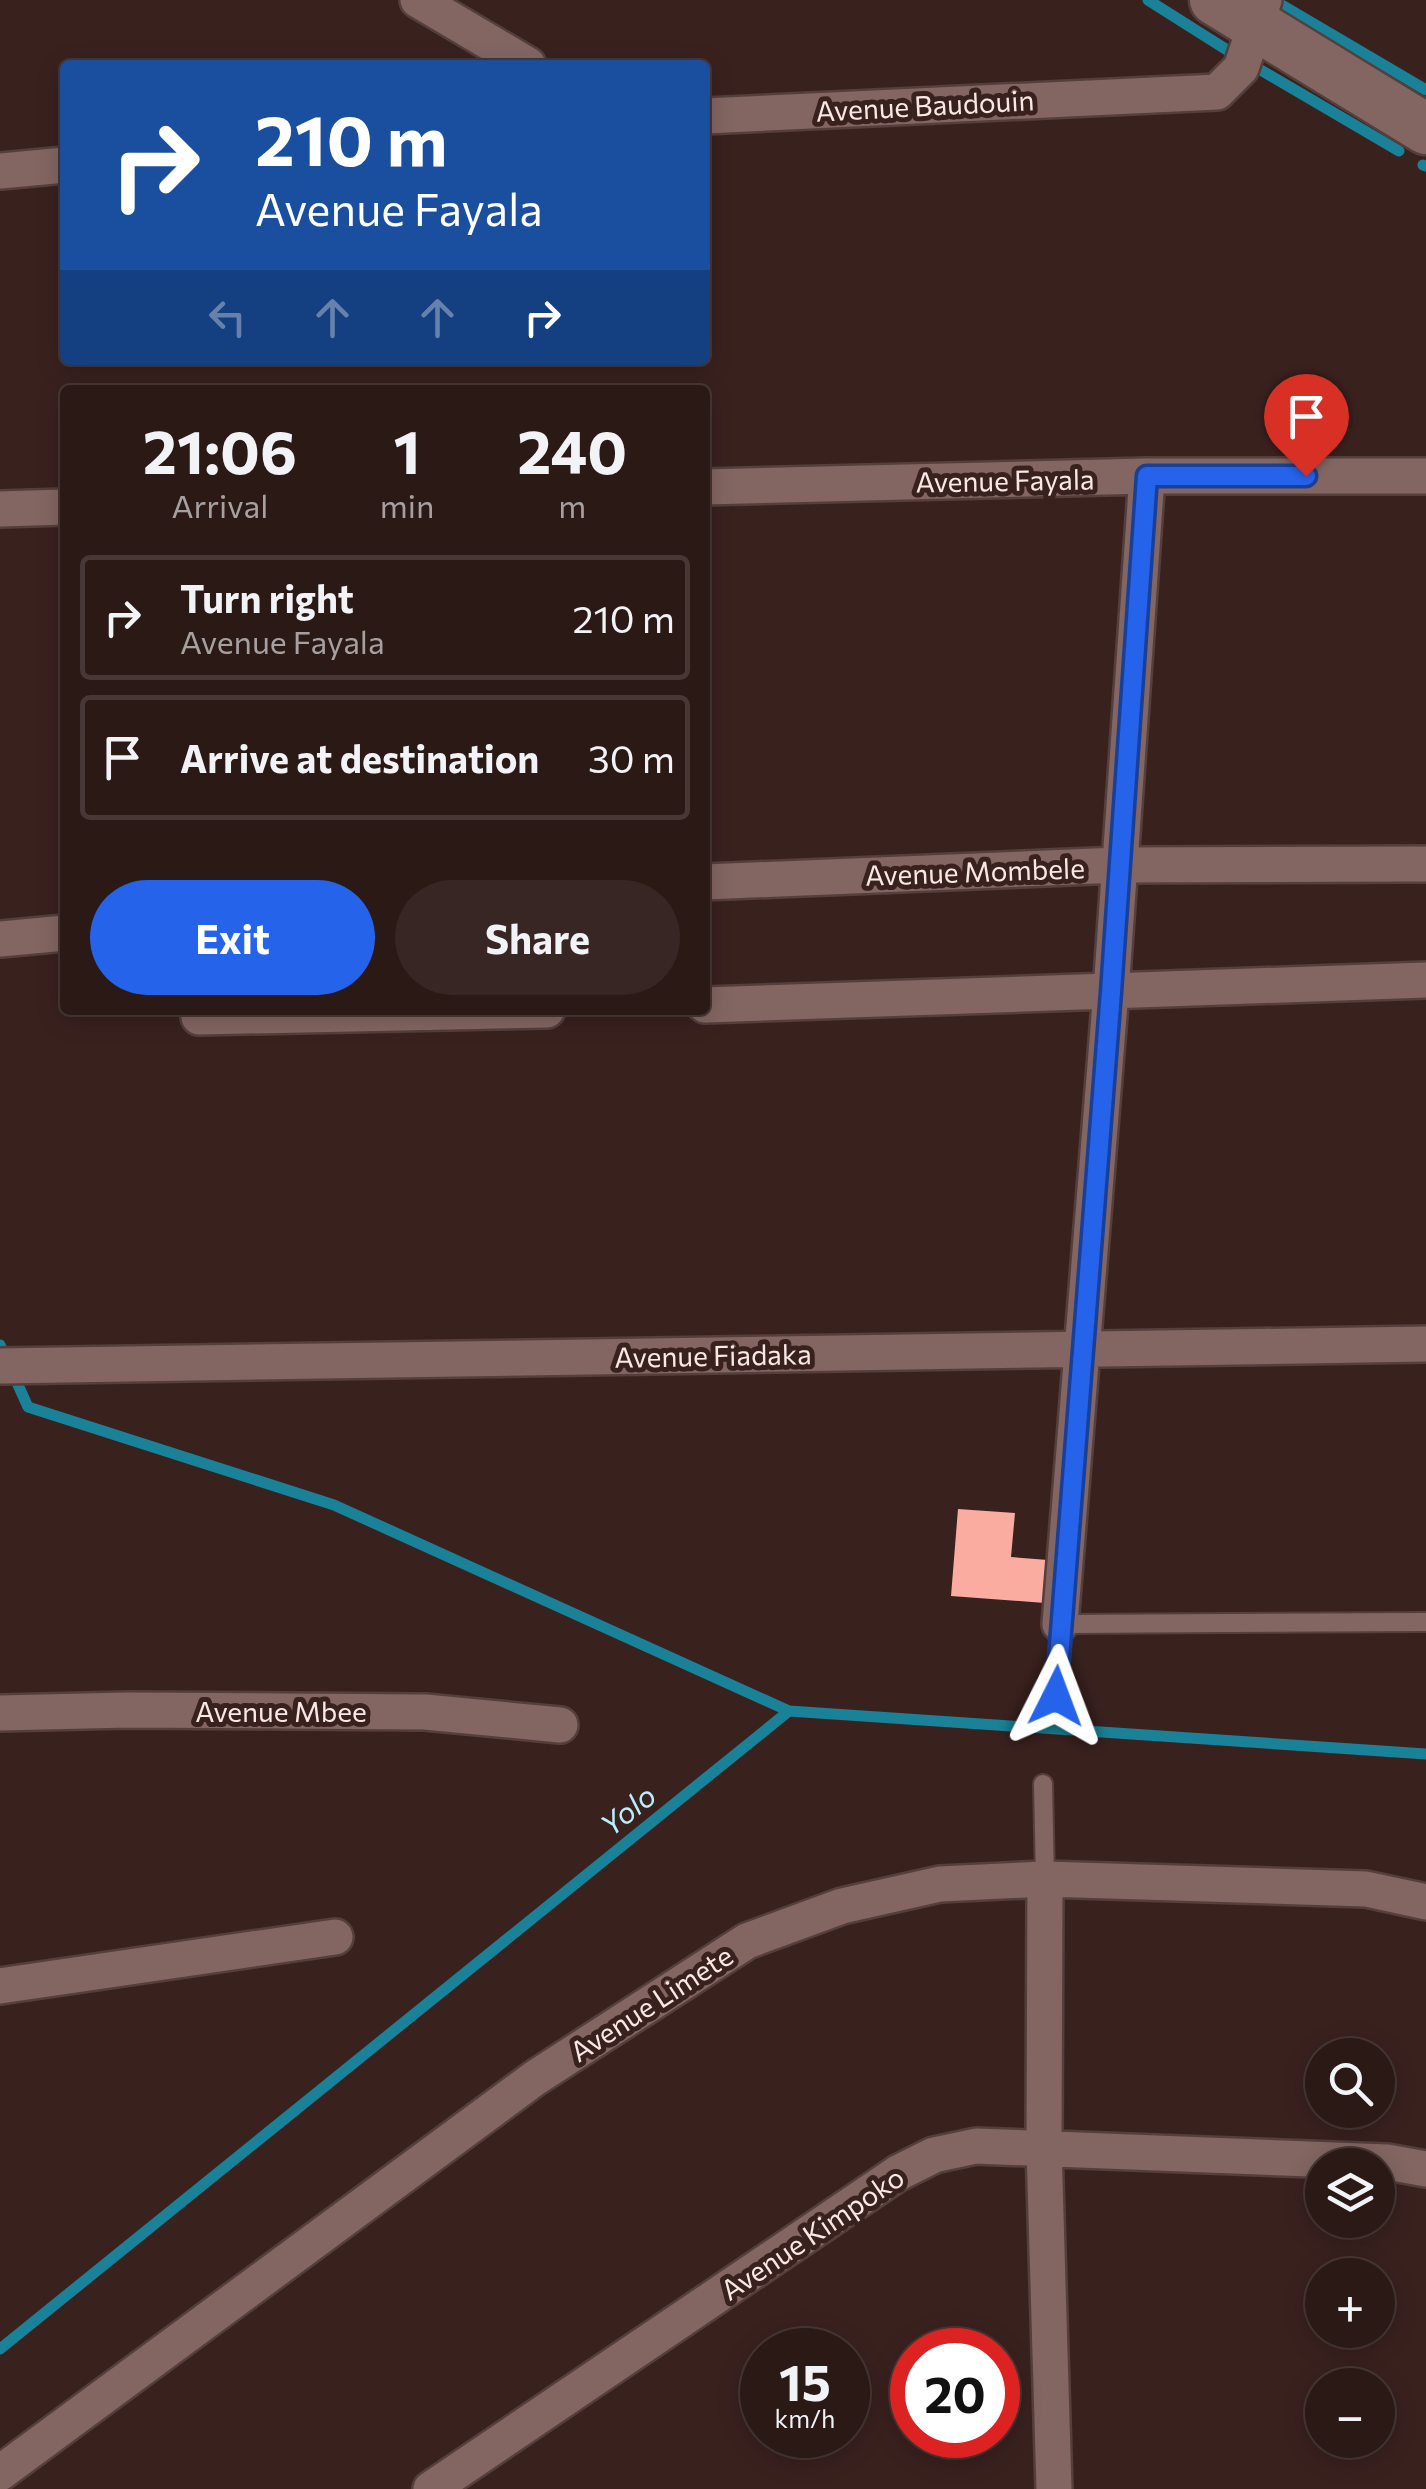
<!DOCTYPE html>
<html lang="en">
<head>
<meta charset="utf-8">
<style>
	:root { --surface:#2b1916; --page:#372623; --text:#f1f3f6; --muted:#a6a0a1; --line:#473835; --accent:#2563eb }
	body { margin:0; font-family:Commissioner,sans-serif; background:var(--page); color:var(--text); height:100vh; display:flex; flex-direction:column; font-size:38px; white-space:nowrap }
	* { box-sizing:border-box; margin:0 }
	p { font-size:32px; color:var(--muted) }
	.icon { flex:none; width:55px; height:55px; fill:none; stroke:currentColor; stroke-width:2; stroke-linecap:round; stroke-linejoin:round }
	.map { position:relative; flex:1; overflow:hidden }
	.sheet { position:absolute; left:60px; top:385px; width:650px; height:630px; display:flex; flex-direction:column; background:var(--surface); border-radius:10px; box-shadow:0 5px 25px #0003,0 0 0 2px var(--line) }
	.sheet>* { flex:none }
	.top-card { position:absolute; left:60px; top:60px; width:650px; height:305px; border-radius:10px; box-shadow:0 5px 25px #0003,0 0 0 2px var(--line); background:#1a4fa0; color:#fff; overflow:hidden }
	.fabs { position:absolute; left:1305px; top:2038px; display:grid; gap:20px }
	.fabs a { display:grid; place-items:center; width:90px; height:90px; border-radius:50%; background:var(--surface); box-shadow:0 5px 25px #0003,0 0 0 2px var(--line); font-size:50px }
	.speed { position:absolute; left:740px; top:2328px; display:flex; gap:20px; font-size:50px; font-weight:700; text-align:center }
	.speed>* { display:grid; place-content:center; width:130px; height:130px; border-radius:50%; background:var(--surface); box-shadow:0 5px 25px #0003,0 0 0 2px var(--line); line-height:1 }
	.speed small { font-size:25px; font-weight:400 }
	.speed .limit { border:15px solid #d22; background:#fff; color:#111 }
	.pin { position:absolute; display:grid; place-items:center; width:85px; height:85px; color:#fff; margin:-102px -42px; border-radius:50% 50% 50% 0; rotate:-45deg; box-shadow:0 0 10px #0007 }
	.pin .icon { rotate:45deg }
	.me { position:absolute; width:110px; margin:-55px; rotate:3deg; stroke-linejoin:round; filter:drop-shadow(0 0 8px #0008) }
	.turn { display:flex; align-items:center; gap:35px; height:210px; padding:0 30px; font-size:45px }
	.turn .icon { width:130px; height:130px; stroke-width:2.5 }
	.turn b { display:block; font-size:70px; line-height:85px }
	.lanes { display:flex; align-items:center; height:95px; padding:0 30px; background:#0003; justify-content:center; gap:50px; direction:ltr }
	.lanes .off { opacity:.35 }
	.eta { display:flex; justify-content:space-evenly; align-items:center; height:170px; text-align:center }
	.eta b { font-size:60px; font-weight:700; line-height:70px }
	.primary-button { display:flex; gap:20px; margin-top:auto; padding:20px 30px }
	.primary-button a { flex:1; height:115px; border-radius:60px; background:var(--accent); color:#fff; font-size:40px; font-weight:700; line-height:115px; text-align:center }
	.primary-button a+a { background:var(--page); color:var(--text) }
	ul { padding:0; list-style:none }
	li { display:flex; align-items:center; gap:30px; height:125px; margin:0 20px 15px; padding:0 10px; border:5px solid var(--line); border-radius:10px }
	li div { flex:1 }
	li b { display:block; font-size:38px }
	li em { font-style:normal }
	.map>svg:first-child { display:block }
</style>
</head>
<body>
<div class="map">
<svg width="1426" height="2489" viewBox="0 0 1426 2489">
	<rect width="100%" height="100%" fill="#39211e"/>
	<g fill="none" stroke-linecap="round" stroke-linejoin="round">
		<path stroke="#1a8298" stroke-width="11" d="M1148,0L1235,55
			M1280,4L1426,90
			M1254,66L1399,151
			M1423,165L1426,166
			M0,1345L28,1407L334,1505L789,1711
			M0,2349L789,1711L1426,1754"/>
	</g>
	<path fill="#faaca1" d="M958,1509L1015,1513L1011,1557L1048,1560L1045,1603L951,1596Z"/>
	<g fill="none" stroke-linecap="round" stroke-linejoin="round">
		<defs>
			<path id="lane" d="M1056,1696L1060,1624L1426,1622
				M1043,1784L1045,1879"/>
			<path id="street" d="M418,0L528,65
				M705,116L1217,92L1241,68L1264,0
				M0,171L65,165
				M705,487L1147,476H1426
				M0,509L65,507
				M705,882L1119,865L1426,864
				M0,939L65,933
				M705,1005L1426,980
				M199,1017L547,1010
				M0,1366L1426,1344
				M1060,1624L1111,991L1147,476
				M0,1713L128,1710L425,1712L560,1725
				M1045,1879L1044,2147L1054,2489
				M0,1986L335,1937
				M0,2473L535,2078L747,1941L842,1906L940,1884L1045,1879L1366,1889L1426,1902
				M431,2489L898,2173L934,2155L976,2146L1387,2162L1426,2169"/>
			<path id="secondary" d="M1215,0L1426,129"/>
		</defs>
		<use href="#lane" stroke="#543f3d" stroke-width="22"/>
		<use href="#street" stroke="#543f3d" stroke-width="40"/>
		<use href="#secondary" stroke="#543f3d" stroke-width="55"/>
		<use href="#lane" stroke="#836662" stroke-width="18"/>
		<use href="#street" stroke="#836662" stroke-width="35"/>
		<use href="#secondary" stroke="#836662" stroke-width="50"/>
	</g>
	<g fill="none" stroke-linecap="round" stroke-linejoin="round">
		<defs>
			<path id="route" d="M1056,1696L1111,992L1147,476H1306"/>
		</defs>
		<use href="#route" stroke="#184099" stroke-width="25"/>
		<use href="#route" stroke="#2563eb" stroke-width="18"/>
	</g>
	<g text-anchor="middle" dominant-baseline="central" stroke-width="10" stroke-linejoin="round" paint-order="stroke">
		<g font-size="28" fill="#f9e8e5" stroke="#39211e">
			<text transform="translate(925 105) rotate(-3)">Avenue Baudouin</text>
			<text transform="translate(1005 480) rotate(-1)">Avenue Fayala</text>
			<text transform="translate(975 871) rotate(-2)">Avenue Mombele</text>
			<text transform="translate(713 1355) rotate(-1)">Avenue Fiadaka</text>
			<text x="281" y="1711">Avenue Mbee</text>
			<text transform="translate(651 2003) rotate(-33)">Avenue Limete</text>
			<text transform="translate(812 2233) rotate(-34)">Avenue Kimpoko</text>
		</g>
		<g font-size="30" font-style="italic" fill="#b8eefd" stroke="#39211e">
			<text transform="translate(627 1809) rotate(-39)">Yolo</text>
		</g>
	</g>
</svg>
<div class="fabs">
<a><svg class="icon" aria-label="search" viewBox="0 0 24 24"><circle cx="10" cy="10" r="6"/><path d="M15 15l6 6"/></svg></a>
<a><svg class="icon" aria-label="layers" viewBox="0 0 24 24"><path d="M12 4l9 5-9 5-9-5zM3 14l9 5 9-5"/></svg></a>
<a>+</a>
<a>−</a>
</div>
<div class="speed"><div>15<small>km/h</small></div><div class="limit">20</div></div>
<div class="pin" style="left:1306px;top:476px;background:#d93025"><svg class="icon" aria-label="arrive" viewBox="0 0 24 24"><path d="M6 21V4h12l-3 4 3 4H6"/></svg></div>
<svg class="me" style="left:1056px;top:1696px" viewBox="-20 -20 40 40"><path d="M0-17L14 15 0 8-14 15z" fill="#2563eb" stroke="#fff" stroke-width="4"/></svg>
<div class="top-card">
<div class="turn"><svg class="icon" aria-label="right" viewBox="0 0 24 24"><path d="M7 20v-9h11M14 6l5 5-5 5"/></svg><div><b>210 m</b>Avenue Fayala</div></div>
<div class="lanes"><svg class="icon off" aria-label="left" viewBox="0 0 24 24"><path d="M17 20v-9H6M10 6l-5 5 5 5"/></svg><svg class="icon off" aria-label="ahead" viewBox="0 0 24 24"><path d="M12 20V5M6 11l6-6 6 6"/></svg><svg class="icon off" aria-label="ahead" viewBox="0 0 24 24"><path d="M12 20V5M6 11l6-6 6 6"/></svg><svg class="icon" aria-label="right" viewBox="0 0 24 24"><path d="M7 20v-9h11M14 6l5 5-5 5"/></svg></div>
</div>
<section class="sheet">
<div class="eta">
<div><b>21:06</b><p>Arrival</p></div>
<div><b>1</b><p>min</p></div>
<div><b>240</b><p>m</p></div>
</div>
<ul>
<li><svg class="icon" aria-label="right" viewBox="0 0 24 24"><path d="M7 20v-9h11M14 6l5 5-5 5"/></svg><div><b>Turn right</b><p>Avenue Fayala</p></div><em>210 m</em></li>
<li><svg class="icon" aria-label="arrive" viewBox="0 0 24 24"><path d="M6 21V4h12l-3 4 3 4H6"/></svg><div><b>Arrive at destination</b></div><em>30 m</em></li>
</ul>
<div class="primary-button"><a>Exit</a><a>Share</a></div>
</section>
</div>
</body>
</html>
